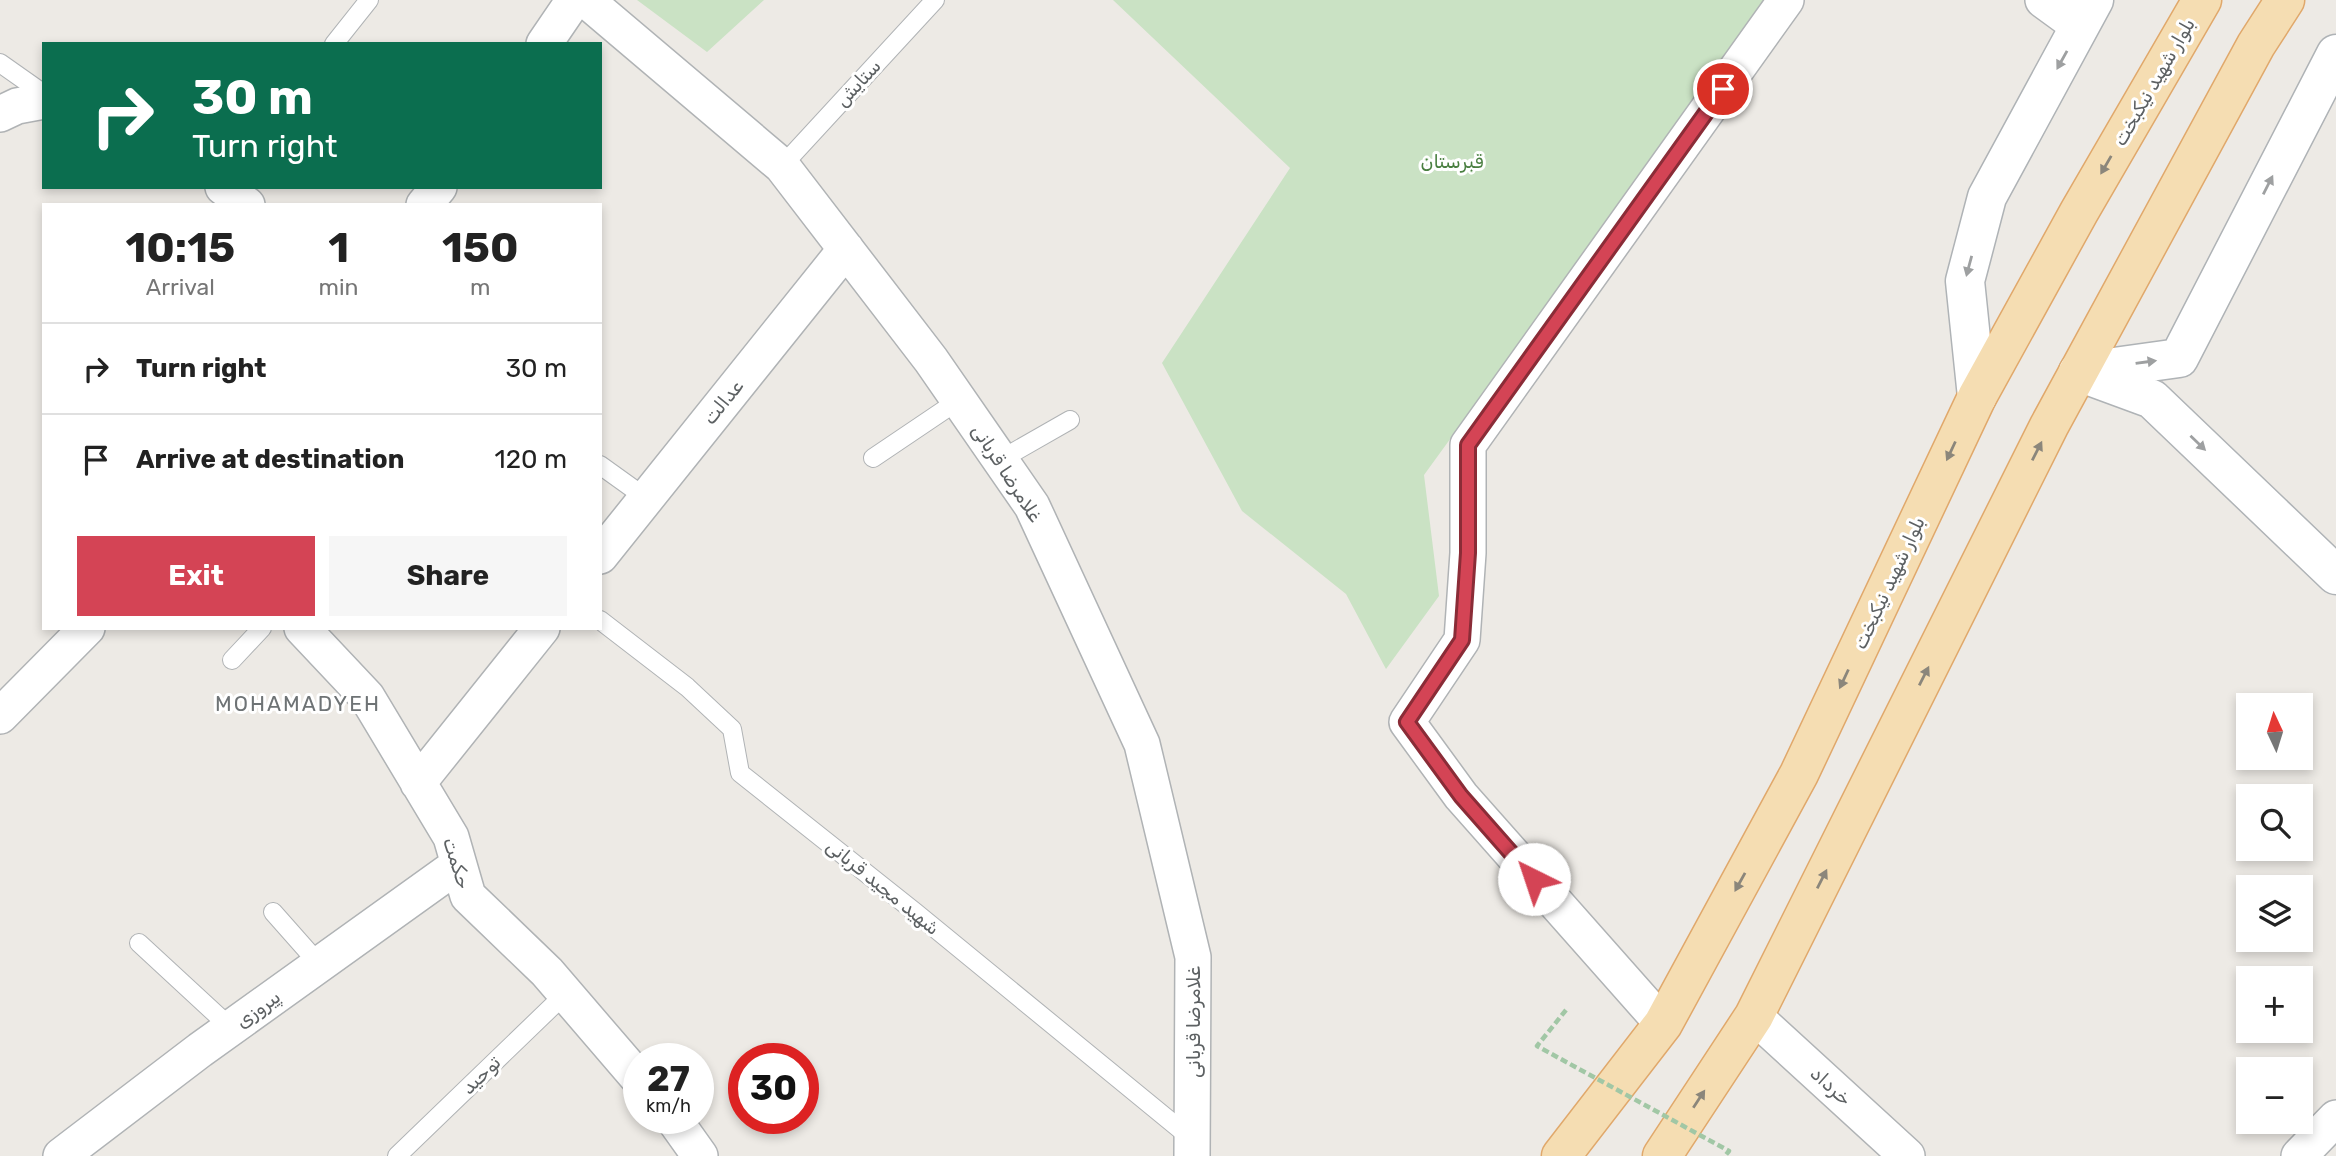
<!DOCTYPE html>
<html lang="en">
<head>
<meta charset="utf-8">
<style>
	:root { --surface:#fff; --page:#f6f6f6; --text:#222; --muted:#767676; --line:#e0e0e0; --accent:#d44455 }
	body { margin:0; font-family:Rubik,Vazirmatn,sans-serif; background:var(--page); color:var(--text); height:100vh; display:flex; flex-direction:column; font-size:26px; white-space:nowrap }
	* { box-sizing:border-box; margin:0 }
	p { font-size:23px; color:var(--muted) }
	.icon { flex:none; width:38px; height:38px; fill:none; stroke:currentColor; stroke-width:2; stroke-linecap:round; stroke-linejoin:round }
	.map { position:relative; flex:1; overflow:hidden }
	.sheet { position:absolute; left:42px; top:203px; width:560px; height:427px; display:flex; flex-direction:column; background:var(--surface); border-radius:0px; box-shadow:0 4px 10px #0003 }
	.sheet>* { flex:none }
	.hud { position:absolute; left:42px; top:42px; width:560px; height:147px; border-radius:0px; box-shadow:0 4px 10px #0003; background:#0b6e4f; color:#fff; overflow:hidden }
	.needle { width:46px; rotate:356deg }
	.buttons { position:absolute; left:2236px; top:693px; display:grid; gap:14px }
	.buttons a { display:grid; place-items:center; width:77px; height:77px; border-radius:0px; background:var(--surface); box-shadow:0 4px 10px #0003; font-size:35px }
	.speed { position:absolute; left:623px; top:1043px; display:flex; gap:14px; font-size:35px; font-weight:700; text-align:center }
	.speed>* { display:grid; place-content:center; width:91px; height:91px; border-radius:50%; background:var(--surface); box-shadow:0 4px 10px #0003; line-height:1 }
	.speed small { font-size:18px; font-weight:400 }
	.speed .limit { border:10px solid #d22; background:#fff; color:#111 }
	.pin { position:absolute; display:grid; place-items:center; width:60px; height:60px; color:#fff; margin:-30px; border:4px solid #fff; border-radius:50%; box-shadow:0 2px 7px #0007 }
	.me { position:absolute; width:77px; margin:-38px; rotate:319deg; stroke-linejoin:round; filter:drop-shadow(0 0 5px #0008) }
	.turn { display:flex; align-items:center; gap:24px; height:147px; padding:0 35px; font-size:32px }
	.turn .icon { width:91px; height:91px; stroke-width:2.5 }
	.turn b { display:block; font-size:49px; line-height:60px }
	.eta { display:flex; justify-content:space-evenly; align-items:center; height:119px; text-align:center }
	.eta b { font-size:42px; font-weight:700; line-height:49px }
	.cta { display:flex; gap:14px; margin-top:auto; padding:14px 35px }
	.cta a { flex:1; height:80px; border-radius:0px; background:var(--accent); color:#fff; font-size:28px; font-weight:700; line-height:80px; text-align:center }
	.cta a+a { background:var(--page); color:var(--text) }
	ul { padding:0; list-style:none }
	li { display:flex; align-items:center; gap:21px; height:91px; padding:0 35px; border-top:2px solid var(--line) }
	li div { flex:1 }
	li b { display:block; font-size:26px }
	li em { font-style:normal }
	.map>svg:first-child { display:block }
</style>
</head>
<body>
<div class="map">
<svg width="2336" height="1156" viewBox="0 0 2336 1156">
	<rect width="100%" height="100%" fill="#edeae5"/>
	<path fill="#cae2c4" d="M637,0H764L707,52Z
		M1113,0H1769L1424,475L1439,596L1386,669L1346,594L1242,511L1162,363L1290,168Z"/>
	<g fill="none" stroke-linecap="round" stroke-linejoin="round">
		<defs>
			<path id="lane" d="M334,44L369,0
				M0,63L44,94
				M782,166L935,0
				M873,458L959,400
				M1000,460L1070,420
				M600,465L646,498
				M600,620L687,687L732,729L740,773L915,912L1192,1139
				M232,660L262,628
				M273,912L319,964
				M139,943L231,1028
				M397,1156L565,994"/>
			<path id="street" d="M586,0L782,166L931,360L1032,506L1142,744L1193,957L1192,1156
				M2043,0L2080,27
				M544,44L574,0
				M0,114L17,106L44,101
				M223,187L247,205
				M424,205L439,187
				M600,556L846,249
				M302,628L367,697L451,837L468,896L547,972L639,1079
				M0,716L87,628
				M418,783L542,628
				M1754,1016L1907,1156
				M1663,1024L1461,796L1407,722L1462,640L1468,553V445L1786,0
				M673,1118L700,1156
				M61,1156L200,1050L458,865
				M2299,1156L2336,1118"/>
			<path id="secondary" d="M2078,372L2179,358L2336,54
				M2084,374L2152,399L2336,575
				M1977,397L1965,281L1987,197L2094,0"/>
			<path id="primary" d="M1561,1156L1663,1024L1799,774L1977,397L2079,212L2202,0
				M1662,1156L1754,1016L2049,426L2256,45L2285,0"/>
		</defs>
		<use href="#lane" stroke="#b0b3b5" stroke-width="20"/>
		<use href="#street" stroke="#b0b3b5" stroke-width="38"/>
		<use href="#secondary" stroke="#afb3b6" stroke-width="41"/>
		<use href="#primary" stroke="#e0a86b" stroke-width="41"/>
		<use href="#lane" stroke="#fff" stroke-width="18"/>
		<use href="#street" stroke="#fff" stroke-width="35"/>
		<use href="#secondary" stroke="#fff" stroke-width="38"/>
		<use href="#primary" stroke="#f5ddb2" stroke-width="38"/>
		<path stroke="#a1c7a5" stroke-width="4.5" stroke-dasharray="7 3.5" stroke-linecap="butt" d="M1566,1010L1537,1046L1729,1151L1725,1156"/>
	</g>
	<defs><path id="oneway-solid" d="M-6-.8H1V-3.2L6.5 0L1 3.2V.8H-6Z" transform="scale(1.75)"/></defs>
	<g fill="#9ea0a1">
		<use href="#oneway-solid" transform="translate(2062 60) rotate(119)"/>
		<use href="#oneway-solid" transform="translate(2268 185) rotate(-63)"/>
		<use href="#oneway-solid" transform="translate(1969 266) rotate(105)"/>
		<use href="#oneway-solid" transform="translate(2146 362) rotate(-8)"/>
		<use href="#oneway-solid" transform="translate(2198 443) rotate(44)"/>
	</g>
	<g fill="#8b867b">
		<use href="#oneway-solid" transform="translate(2106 165) rotate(120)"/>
		<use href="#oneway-solid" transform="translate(1951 451) rotate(115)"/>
		<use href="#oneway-solid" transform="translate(2037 451) rotate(-63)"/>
		<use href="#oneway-solid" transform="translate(1924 676) rotate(-63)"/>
		<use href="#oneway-solid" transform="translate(1844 679) rotate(115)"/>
		<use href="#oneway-solid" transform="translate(1822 879) rotate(-63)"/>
		<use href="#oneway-solid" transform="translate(1740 882) rotate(119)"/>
		<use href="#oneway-solid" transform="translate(1699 1099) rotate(-57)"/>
	</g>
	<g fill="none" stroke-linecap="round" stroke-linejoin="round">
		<defs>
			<path id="route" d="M1534,879L1461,796L1407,722L1462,640L1468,553V445L1723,89"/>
		</defs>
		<use href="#route" stroke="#8a2c37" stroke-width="18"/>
		<use href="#route" stroke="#d44455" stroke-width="12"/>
	</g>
	<g text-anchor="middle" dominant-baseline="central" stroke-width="6" stroke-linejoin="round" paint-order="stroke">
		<g font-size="19" fill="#5d6163" stroke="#fff">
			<text transform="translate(2154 82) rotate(-60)">بلوار شهید نیکبخت</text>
			<text transform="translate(858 83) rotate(-47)">ستایش</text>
			<text transform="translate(723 402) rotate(-51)">عدالت</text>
			<text transform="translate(1007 473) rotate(57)">غلامرضا قربانی</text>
			<text transform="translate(1889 583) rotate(-65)">بلوار شهید نیکبخت</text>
			<text transform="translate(457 863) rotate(72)">حکمت</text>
			<text transform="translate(883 887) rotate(39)">شهید مجید قربانی</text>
			<text transform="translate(258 1009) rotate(-36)">پیروزی</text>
			<text transform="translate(1193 1022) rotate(-90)">غلامرضا قربانی</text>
			<text transform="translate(481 1075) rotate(-44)">توحید</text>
			<text transform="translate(1831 1086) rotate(42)">خرداد</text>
		</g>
		<g font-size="19" fill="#497f40" stroke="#fff">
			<text x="1452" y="161">قبرستان</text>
		</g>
		<g font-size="21" letter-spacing="2" fill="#6e7375" stroke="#fff">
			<text x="298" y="703">MOHAMADYEH</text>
		</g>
	</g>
</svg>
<div class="buttons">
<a><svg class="needle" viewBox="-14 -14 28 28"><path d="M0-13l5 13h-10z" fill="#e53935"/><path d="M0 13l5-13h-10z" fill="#767676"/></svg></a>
<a><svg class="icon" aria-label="search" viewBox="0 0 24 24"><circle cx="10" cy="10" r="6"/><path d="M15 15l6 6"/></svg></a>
<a><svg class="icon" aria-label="layers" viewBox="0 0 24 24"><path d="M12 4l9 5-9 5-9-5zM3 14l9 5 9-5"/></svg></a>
<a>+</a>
<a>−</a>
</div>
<div class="speed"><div>27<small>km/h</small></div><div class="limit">30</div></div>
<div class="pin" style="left:1723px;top:89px;background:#d93025"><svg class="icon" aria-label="arrive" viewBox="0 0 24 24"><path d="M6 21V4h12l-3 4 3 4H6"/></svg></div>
<svg class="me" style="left:1534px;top:879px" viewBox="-20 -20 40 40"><circle r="19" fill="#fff"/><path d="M0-13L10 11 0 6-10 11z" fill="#d44455"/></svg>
<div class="hud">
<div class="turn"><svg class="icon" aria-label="right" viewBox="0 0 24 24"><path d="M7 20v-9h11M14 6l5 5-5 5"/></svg><div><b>30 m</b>Turn right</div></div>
</div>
<section class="sheet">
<div class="eta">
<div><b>10:15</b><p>Arrival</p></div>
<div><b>1</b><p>min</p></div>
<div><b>150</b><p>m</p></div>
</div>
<ul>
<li><svg class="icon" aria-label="right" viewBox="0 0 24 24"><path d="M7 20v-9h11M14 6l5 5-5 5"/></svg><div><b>Turn right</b></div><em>30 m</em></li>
<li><svg class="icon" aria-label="arrive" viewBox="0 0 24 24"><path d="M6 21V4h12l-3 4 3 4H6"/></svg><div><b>Arrive at destination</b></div><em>120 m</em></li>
</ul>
<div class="cta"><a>Exit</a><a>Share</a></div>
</section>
</div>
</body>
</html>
